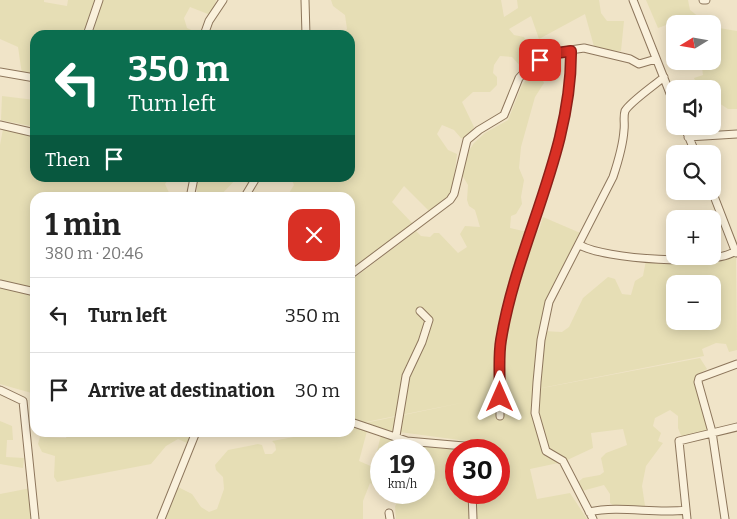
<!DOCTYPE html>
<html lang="en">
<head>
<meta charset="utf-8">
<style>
	:root { --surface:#fff; --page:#f2f2f2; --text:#222; --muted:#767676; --line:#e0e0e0 }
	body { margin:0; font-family:Bitter,serif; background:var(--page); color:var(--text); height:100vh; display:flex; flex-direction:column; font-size:19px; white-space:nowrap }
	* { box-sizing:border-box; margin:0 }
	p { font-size:16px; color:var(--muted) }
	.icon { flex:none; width:28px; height:28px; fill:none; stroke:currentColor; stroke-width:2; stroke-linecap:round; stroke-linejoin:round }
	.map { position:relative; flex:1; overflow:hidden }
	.side { position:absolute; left:30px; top:192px; width:325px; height:245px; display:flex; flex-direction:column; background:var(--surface); border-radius:15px; box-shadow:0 2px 12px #0003 }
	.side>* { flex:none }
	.hud { position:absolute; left:30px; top:30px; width:325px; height:152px; border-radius:15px; box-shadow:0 2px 12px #0003; background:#0b6e4f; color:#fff; overflow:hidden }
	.needle { width:32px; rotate:259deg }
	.buttons { position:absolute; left:666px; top:15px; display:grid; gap:10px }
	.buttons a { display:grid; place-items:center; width:55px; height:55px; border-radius:10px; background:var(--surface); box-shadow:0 2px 12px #0003; font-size:25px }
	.speed { position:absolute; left:370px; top:439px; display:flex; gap:10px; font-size:25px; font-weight:700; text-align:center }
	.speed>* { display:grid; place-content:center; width:65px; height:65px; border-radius:50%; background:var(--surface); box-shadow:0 2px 12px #0003; line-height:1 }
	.speed small { font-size:12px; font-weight:400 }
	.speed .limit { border:8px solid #d22; background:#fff; color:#111 }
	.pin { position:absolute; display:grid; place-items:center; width:42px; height:42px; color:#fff; margin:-21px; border-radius:10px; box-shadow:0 2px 8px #0006 }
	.me { position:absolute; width:55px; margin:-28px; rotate:0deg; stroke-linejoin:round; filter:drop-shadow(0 0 4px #0008) }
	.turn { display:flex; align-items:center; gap:18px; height:105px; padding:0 15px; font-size:22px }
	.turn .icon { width:65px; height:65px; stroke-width:2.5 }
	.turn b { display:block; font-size:35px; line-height:42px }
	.then { display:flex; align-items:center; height:48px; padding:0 15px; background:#0003; gap:10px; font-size:19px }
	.round { display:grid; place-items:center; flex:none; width:52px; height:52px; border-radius:15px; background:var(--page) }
	.summary { display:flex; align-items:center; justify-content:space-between; height:85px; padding:0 15px }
	h1 { font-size:30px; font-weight:700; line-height:38px }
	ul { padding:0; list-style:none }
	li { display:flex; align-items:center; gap:15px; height:75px; padding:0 15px; border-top:1px solid var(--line) }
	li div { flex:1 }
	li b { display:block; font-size:19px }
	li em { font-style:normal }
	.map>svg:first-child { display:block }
</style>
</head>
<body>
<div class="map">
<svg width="737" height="519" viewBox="0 0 737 519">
	<rect width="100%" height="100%" fill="#f0e4c8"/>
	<path fill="#e6deb5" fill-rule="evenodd" d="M0,0H44V2L67,6L68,0H95L85,35H35V81H23L18,47L0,39Z
		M102,0H216L213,16L190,7L184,18L187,28L202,35H92Z
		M331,0H501L504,17L518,8L517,0H599L601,13L607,21H624L621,51L595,50L585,14L539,39L531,16L509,29L514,35L524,37L532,54L531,62L523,69L512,57L500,56L494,65L493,73L497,77V85L490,92H473L462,102L474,127L471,135L466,139L461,138L454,130L442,125L437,134L448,150L457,154L452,195L430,212L404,186L392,202L414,225L350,274V198H286L294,185L291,178H350V35H336L343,33L347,29L345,15L333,6Z
		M646,0H688L690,10L708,24H680L677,21L658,28Z
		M713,27L737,31V109H728L713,99L712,89H699L694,78L703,75L701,61H712Z
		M537,68L544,83L535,97L521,147L519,168L524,180L521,197L522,204L516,214L511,216L510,228L523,231L539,230L543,217L585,235L552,302L543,331L562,332L569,327L583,298L608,277L615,279L622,294L631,295L635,281L643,276L646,260L709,261L736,256L737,350L729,352L726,344L716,343L702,349L704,356L516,393L700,358L707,369L695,376L708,433L682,438L678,428V416L670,410L655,418L653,426L661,433L658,441L663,443L646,466L642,486L646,512L617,508L610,503V494L604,485L582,491L577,483L583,478L600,475L604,472L601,458L606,453L627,445L623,429L591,433L593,448L563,462L530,469L537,499L570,493L587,519H396L395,507L400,493L403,498L412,499L414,498L415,493L424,492L425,452L416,439L465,450H456V492H499V450H468L467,441L392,431L360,424L466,402L361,423L350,420V281L416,231L421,236L430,237L434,233H439L458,253L467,247L460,234L465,226L480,227L475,210L469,206L467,200L468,185L462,175L468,152L474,143L485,133L508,120L522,85ZM675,284H712V321H675Z
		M2,96L35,100V127L1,120Z
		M3,129L35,136V178H170L165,184L171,197L35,198V394L0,384V145Z
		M197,178H258L251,189L246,182L237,178L219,197L197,198Z
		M0,421L12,426L13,440H7L6,457L24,458L23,468L0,464Z
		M350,427L367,431L359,461L373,467L381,435L407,446L406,450H381V491L370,483L363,501V519H163L178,487L192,494L201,507L209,512L217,509L224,489L223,477L216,470L215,465L228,450L258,444L262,445L265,454H272L276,450L275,444L272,441L315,433L326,435L350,432Z
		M68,433H193L187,443L178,439L166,446L151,464L57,482L54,477L55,456L42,452L38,444L40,437L66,438Z
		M31,488L35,519H0V494Z"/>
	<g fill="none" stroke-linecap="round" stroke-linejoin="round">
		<defs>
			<path id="minor" d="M305,0L306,35
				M633,0L675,106
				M703,0H706
				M87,35L99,0
				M204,35L209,21L223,0
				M0,72L35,78
				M0,125L35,133
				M684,126L696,154
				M688,137L737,134
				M712,191L736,253
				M190,198L194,178
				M244,198L256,178
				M580,245C602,259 716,267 735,251
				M350,275L450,200L454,194L467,140L479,130L504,115L519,78L532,64L550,53L584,48L630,59L639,64L656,59
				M0,284L35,292
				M0,390L23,401L35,519
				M500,416C500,391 496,363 501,339C519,242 572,151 571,51
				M351,422L407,441L464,446L465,450
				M396,436L406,376L422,342L429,320L420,311
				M472,492L473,519
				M589,512C620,505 654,514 686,510
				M389,513L390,519
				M161,519L196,432
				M593,519L563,461L546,451L535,413L537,382L541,340L549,302L613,177C618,162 623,146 624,130C625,124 623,117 625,111C630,102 655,85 664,77
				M687,519L679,441L737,427
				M725,519L712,432L698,382L699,378L737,364"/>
		</defs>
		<use href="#minor" stroke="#8d765c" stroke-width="9"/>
		<use href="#minor" stroke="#faf1dc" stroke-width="7"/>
	</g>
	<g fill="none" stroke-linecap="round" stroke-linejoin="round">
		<defs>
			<path id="route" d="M500,397C500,379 498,358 501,340C517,242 572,152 571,51L550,54L540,60"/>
		</defs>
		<use href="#route" stroke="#8d1f18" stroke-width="12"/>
		<use href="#route" stroke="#d93025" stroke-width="9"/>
	</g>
</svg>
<div class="buttons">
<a><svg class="needle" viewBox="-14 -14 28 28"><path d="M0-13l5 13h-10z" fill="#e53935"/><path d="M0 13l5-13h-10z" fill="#767676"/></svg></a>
<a><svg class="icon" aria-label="sound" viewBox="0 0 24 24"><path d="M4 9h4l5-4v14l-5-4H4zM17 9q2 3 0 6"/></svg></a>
<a><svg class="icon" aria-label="search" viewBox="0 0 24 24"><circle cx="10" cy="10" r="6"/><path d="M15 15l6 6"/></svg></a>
<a>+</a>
<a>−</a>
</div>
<div class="speed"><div>19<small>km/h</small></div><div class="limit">30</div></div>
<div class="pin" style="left:540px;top:60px;background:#d93025"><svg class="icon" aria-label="arrive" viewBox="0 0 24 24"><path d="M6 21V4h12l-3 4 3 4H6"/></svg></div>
<svg class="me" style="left:500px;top:397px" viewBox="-20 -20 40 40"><path d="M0-17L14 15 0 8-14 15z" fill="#d93025" stroke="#fff" stroke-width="4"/></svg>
<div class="hud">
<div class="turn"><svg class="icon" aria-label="left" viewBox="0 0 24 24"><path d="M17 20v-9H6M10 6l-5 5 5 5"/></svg><div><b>350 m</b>Turn left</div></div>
<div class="then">Then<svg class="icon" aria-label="arrive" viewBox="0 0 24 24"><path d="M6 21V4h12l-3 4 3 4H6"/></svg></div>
</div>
<section class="side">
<div class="summary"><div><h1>1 min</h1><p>380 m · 20:46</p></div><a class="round" style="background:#d93025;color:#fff"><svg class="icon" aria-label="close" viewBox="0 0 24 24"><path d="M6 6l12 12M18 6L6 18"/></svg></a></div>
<ul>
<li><svg class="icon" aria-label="left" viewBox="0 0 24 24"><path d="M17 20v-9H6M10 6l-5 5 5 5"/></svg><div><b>Turn left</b></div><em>350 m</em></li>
<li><svg class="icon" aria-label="arrive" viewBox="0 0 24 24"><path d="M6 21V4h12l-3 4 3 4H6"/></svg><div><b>Arrive at destination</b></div><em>30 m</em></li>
</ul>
</section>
</div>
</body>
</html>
